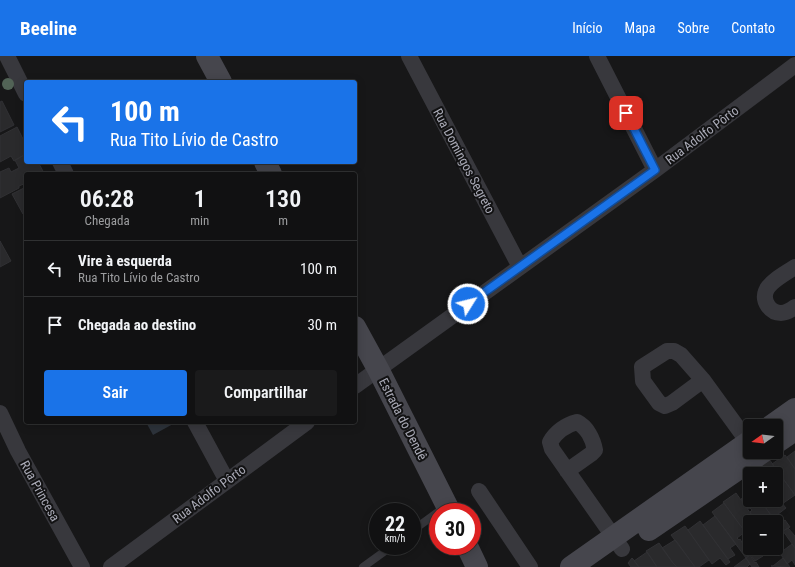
<!DOCTYPE html>
<html lang="pt">
<head>
<meta charset="utf-8">
<style>
	:root { --surface:#111112; --page:#1a1a1b; --text:#f1f3f6; --muted:#9c9d9f; --line:#303132; --accent:#1a73e8 }
	body { margin:0; font-family:"Roboto Condensed",sans-serif; background:var(--page); color:var(--text); height:100vh; display:flex; flex-direction:column; font-size:15px; white-space:nowrap }
	* { box-sizing:border-box; margin:0 }
	p { font-size:13px; color:var(--muted) }
	.icon { flex:none; width:22px; height:22px; fill:none; stroke:currentColor; stroke-width:2; stroke-linecap:round; stroke-linejoin:round }
	.map { position:relative; flex:1; overflow:hidden }
	.drawer { position:absolute; left:24px; top:116px; width:333px; height:252px; display:flex; flex-direction:column; background:var(--surface); border-radius:4px; box-shadow:0 2px 10px #0003,0 0 0 1px var(--line) }
	.drawer>* { flex:none }
	.hud { position:absolute; left:24px; top:24px; width:333px; height:84px; border-radius:4px; box-shadow:0 2px 10px #0003,0 0 0 1px var(--line); background:#1a73e8; color:#fff; overflow:hidden }
	.needle { width:26px; rotate:256deg }
	.controls { position:absolute; left:743px; top:363px; display:grid; gap:8px }
	.controls a { display:grid; place-items:center; width:40px; height:40px; border-radius:4px; background:var(--surface); box-shadow:0 2px 10px #0003,0 0 0 1px var(--line); font-size:20px }
	.speed { position:absolute; left:369px; top:447px; display:flex; gap:8px; font-size:20px; font-weight:700; text-align:center }
	.speed>* { display:grid; place-content:center; width:52px; height:52px; border-radius:50%; background:var(--surface); box-shadow:0 2px 10px #0003,0 0 0 1px var(--line); line-height:1 }
	.speed small { font-size:10px; font-weight:400 }
	.speed .limit { border:6px solid #d22; background:#fff; color:#111 }
	.pin { position:absolute; display:grid; place-items:center; width:34px; height:34px; color:#fff; margin:-17px; border-radius:8px; box-shadow:0 2px 6px #0006 }
	.me { position:absolute; width:44px; margin:-22px; rotate:54deg; stroke-linejoin:round; filter:drop-shadow(0 0 3px #0008) }
	.turn { display:flex; align-items:center; gap:14px; height:84px; padding:0 20px; font-size:18px }
	.turn .icon { width:52px; height:52px; stroke-width:2.5 }
	.turn b { display:block; font-size:28px; line-height:34px }
	.eta { display:flex; justify-content:space-evenly; align-items:center; height:68px; text-align:center }
	.eta b { font-size:24px; font-weight:600; line-height:28px }
	.cta { display:flex; gap:8px; margin-top:auto; padding:8px 20px }
	.cta a { flex:1; height:46px; border-radius:4px; background:var(--accent); color:#fff; font-size:16px; font-weight:600; line-height:46px; text-align:center }
	.cta a+a { background:var(--page); color:var(--text) }
	ul { padding:0; list-style:none }
	li { display:flex; align-items:center; gap:12px; height:56px; padding:0 20px; border-top:1px solid var(--line) }
	li div { flex:1 }
	li b { display:block; font-size:15px }
	li em { font-style:normal }
	header { display:flex; align-items:center; gap:24px; box-sizing:border-box; height:56px; padding:0 20px; background:var(--accent); color:#fff }
	header strong { font-size:19px }
	nav { display:flex; gap:22px; margin-inline-start:auto; font-size:14px }
	.map>svg:first-child { display:block }
</style>
</head>
<body>
<header>
<strong>Beeline</strong>
<nav><a>Início</a><a>Mapa</a><a>Sobre</a><a>Contato</a></nav>
</header>
<div class="map">
<svg width="795" height="511" viewBox="0 0 795 511">
	<rect width="100%" height="100%" fill="#171718"/>
	<path fill="#2d333b" d="M151,366H171L173,368L153,379L147,368Z"/>
	<path fill="#2a2a2c" stroke="#313134" d="M2,45L14,69L0,76V46Z
		M17,71L26,89V98L14,105L11,100L0,106V80Z
		M26,98V106H38L44,117L26,118V127L19,130V132L0,142V116L9,112L11,116L19,112L15,104Z
		M26,131V156L23,158L12,138Z
		M0,185L11,205L0,211Z
		M795,395V413L787,401Z
		M785,399L795,413V439L772,408Z
		M769,403L795,439L782,448L776,440V418H760L756,412Z
		M736,437L756,465L750,466V469L749,470L750,472V482L723,446Z
		M750,437V444H760L773,462L772,464L774,466H763L757,459L754,462L750,456L752,454L750,452L748,453L741,443Z
		M776,440L786,452L773,462L760,444H776Z
		M724,447L745,476L737,482L739,484L740,483L750,499L746,502L712,456Z
		M715,460L736,488L730,492L735,499L728,503L703,469Z
		M785,464L790,471L783,475L778,469Z
		M700,465L730,506L726,509L720,502L712,508L688,474Z
		M685,470L709,504L699,511H695L671,479Z
		M788,472L795,480V492L783,475Z
		M675,484L677,486L695,511H677L673,507L662,492Z
		M659,487L673,507L677,511H657L646,495Z
		M792,488L795,492V509L792,504L787,508L780,497Z
		M758,493L763,500L755,505L751,499Z
		M647,496L652,503L657,511H639L634,505Z
		M750,499L755,507L756,506L759,511H752L746,502Z
		M632,502L633,503L639,511H631L628,507Z
		M746,502L750,508L747,511H734Z
		M783,502L790,511L771,510H773Z"/>
	<g fill="none" stroke-linecap="round" stroke-linejoin="round">
		<path stroke="#38383d" stroke-width="8" d="M412,475L438,456
			M363,511L392,490"/>
		<path stroke="#38383d" stroke-width="16" d="M7,0L26,38
			M409,0L520,211
			M597,0L655,114
			M60,106L66,118
			M795,211C787,216 769,226 766,235C762,245 770,257 781,257C786,257 791,254 795,251
			M703,324L672,347L665,350L659,347L643,325L642,311L667,295H674L681,299L703,324L748,386
			M355,330L655,114L795,9
			M0,357L18,395L82,511
			M195,366L227,425
			M567,415L591,398L595,394C593,383 587,371 577,366C566,369 556,376 550,386L552,393L622,493
			M479,435L530,511
			M111,511L307,366"/>
		<path stroke="#46464d" stroke-width="22" d="M207,0L221,26
			M265,106L271,118
			M355,271L378,313L450,456
			M771,370L795,353
			M776,387L795,374
			M649,474L763,396
			M467,490L477,511
			M571,511L750,385"/>
	</g>
	<circle fill="#526356" cx="8" cy="28" r="6"/>
	<g fill="none" stroke-linecap="round" stroke-linejoin="round">
		<defs>
			<path id="route" d="M468,248L655,114L626,57"/>
		</defs>
		<use href="#route" stroke="#114b97" stroke-width="10"/>
		<use href="#route" stroke="#1a73e8" stroke-width="7"/>
	</g>
	<g text-anchor="middle" dominant-baseline="central" stroke-width="4" stroke-linejoin="round" paint-order="stroke">
		<g font-size="13" fill="#aaabb7" stroke="#121213">
			<text transform="translate(702 79) rotate(-37)">Rua Adolfo Pôrto</text>
			<text transform="translate(464 105) rotate(62)">Rua Domingos Segreto</text>
			<text transform="translate(403 363) rotate(63)">Estrada do Dendê</text>
			<text transform="translate(40 435) rotate(61)">Rua Princesa</text>
			<text transform="translate(209 438) rotate(-37)">Rua Adolfo Pôrto</text>
		</g>
	</g>
</svg>
<div class="controls">
<a><svg class="needle" viewBox="-14 -14 28 28"><path d="M0-13l5 13h-10z" fill="#e53935"/><path d="M0 13l5-13h-10z" fill="#9c9d9f"/></svg></a>
<a>+</a>
<a>−</a>
</div>
<div class="speed"><div>22<small>km/h</small></div><div class="limit">30</div></div>
<div class="pin" style="left:626px;top:57px;background:#d93025"><svg class="icon" aria-label="arrive" viewBox="0 0 24 24"><path d="M6 21V4h12l-3 4 3 4H6"/></svg></div>
<svg class="me" style="left:468px;top:248px" viewBox="-20 -20 40 40"><circle r="17" fill="#1a73e8" stroke="#fff" stroke-width="3"/><path d="M0-11L8 9 0 5-8 9z" fill="#fff"/></svg>
<div class="hud">
<div class="turn"><svg class="icon" aria-label="left" viewBox="0 0 24 24"><path d="M17 20v-9H6M10 6l-5 5 5 5"/></svg><div><b>100 m</b>Rua Tito Lívio de Castro</div></div>
</div>
<section class="drawer">
<div class="eta">
<div><b>06:28</b><p>Chegada</p></div>
<div><b>1</b><p>min</p></div>
<div><b>130</b><p>m</p></div>
</div>
<ul>
<li><svg class="icon" aria-label="left" viewBox="0 0 24 24"><path d="M17 20v-9H6M10 6l-5 5 5 5"/></svg><div><b>Vire à esquerda</b><p>Rua Tito Lívio de Castro</p></div><em>100 m</em></li>
<li><svg class="icon" aria-label="arrive" viewBox="0 0 24 24"><path d="M6 21V4h12l-3 4 3 4H6"/></svg><div><b>Chegada ao destino</b></div><em>30 m</em></li>
</ul>
<div class="cta"><a>Sair</a><a>Compartilhar</a></div>
</section>
</div>
</body>
</html>
